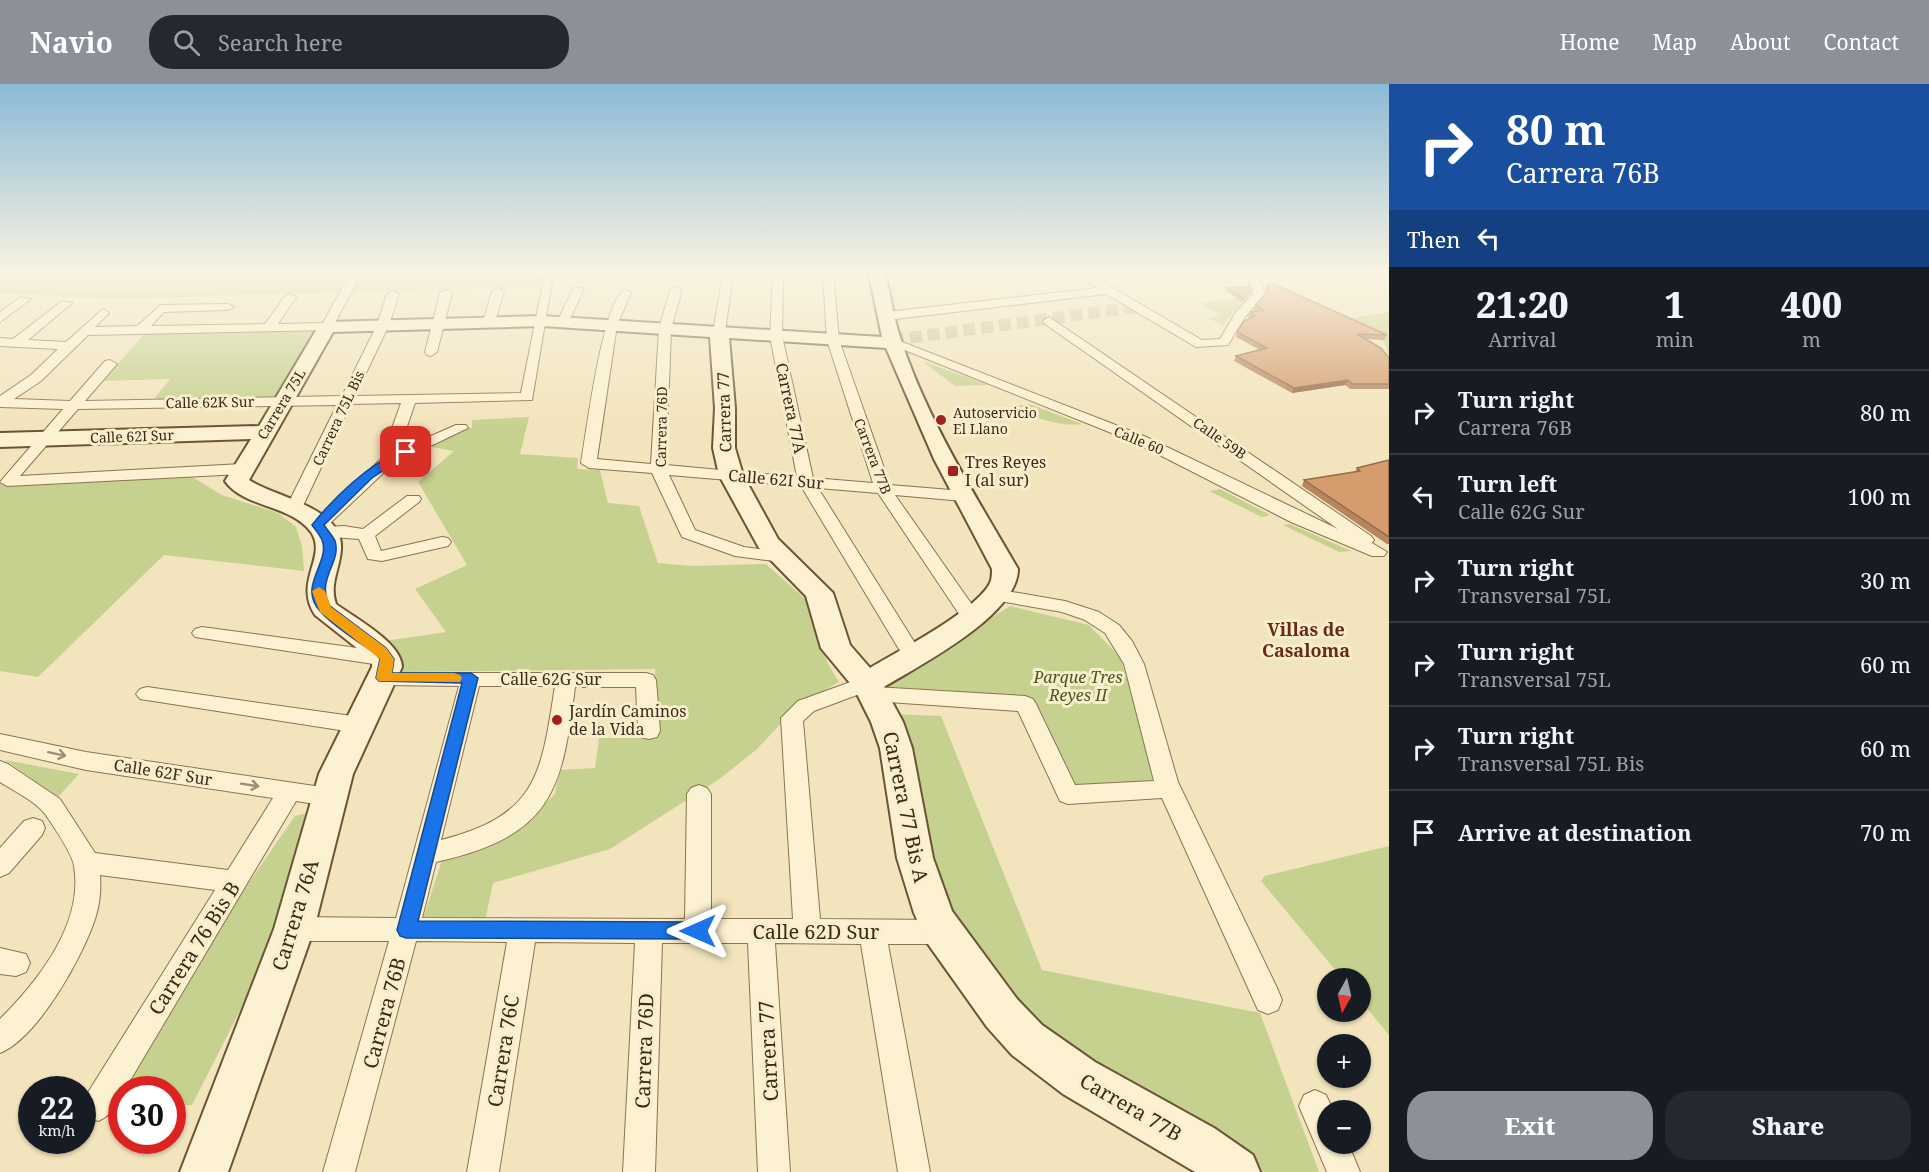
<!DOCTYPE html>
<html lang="en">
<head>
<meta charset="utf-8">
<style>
	:root { --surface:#171b24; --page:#242831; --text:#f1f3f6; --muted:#9ea1a6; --line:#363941; --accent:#8c9099 }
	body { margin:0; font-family:"Noto Serif",serif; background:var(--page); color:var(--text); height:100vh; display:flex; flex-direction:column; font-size:22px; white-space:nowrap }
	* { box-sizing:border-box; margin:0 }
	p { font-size:20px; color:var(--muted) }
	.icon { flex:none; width:33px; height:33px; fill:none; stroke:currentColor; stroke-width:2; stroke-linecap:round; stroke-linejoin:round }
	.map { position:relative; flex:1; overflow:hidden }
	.details { display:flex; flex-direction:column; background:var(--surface); width:540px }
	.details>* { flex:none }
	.banner { background:#1a4fa0; color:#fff; overflow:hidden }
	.needle { width:39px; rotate:188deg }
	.controls { position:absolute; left:1317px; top:884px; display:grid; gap:12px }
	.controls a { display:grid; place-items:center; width:54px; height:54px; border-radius:50%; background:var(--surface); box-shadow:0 2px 4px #0004; font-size:30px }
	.speed { position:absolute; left:18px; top:992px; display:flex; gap:12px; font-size:30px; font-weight:700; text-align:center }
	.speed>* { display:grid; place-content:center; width:78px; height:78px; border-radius:50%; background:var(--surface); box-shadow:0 2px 4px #0004; line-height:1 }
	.speed small { font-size:15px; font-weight:400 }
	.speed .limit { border:9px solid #d22; background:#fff; color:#111 }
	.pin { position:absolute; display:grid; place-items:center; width:51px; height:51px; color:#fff; margin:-26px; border-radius:12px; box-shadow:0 3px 9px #0006 }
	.me { position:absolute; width:66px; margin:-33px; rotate:270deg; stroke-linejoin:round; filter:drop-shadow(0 0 4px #0008) }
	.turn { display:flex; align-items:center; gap:21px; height:126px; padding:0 18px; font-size:27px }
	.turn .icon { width:78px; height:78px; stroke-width:2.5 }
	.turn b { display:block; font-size:42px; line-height:51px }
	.then { display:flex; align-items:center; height:57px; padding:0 18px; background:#0003; gap:12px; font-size:22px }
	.eta { display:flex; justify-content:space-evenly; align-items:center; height:102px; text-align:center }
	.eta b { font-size:36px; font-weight:800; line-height:42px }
	.action { display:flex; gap:12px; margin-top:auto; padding:12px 18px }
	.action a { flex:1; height:69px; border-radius:24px; background:var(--accent); color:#fff; font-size:24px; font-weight:800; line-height:69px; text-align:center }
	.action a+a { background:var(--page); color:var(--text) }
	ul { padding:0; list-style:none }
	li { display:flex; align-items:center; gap:18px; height:84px; padding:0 18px; border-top:2px solid var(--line) }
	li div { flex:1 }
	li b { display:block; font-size:22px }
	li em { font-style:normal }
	header { display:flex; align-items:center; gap:36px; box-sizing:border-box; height:84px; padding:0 30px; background:var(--accent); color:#fff }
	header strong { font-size:28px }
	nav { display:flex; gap:33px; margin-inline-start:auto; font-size:21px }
	.search { width:420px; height:54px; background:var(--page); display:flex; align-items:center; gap:15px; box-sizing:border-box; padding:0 21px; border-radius:24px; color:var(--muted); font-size:22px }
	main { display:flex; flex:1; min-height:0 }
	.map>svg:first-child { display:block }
</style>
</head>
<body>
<header>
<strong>Navio</strong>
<div class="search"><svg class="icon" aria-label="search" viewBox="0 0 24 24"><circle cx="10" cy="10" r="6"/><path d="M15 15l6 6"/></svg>Search here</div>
<nav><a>Home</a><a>Map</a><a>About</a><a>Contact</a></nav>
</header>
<main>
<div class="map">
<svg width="1389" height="1088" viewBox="0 0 1389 1088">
	<rect width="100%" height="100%" fill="#f2e4bc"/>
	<path fill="#c7d18f" d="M0,190H558L540,202L116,215L0,209Z
		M560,190H721L720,198Z
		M1246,214L1223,241L1209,235L1220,231L1199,219Z
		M1389,228V273L1384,258L1347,235Z
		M319,247L274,314L154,315L170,295L103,297L145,249Z
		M922,277L989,301L955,302Z
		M1030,320L1082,340C1061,343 1031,334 1014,322Z
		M529,333L520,370L578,374L577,385L600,386L608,419L639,422L658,479L693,482L766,480L811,520L827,578L839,598L809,615L789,631L756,666L718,696L610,765L493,799L485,837L423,835L442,776L531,733L555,710L559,686L595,684L599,654H654L655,585L396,588L401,572L385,557L446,548L415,505L467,481L418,398L454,367L431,363L472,343V336Z
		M187,390L222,411L278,429L296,443L302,462L304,487L164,471L38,593L0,587V400Z
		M1220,405L1270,431L1262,433L1209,407Z
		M1290,440L1351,467L1339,468L1283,441Z
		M1010,522L1089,541L1120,573L1160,701H1072L1027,613L887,603L948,560Z
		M891,630L941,632L1042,886L1260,929L1319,1088H1258L1018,937L940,809Z
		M5,676L79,690L58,713Z
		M307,729L311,735L253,901L192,1021H173L172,1005H122L121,1021H110L192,881L295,732Z
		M1389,762V951L1361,917L1360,894H1342L1261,797L1265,792Z"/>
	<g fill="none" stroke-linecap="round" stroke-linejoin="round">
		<path stroke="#cdbf9c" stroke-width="12" stroke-dasharray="12 6" stroke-linecap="butt" d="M892,256L1137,223"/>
		<defs>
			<path id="street" d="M350,190H361L331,246L88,251L41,297L14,315L70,317L105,277L110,276L117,280L85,317L342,312L377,241L387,210L393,207L399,210L389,241L355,312L521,309L544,194L553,192L532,316L415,319L399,366L456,341H466L468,344L393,380L326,443L344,442L363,445L407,412H419L421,415L419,418L375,452L381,467L442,453L448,454L451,458L448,462L382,477L368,475L359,455L318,452L317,446L310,441L381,375L401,319L351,320L302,424L294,429L286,424L337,321L78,325L20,392L242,380L250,385L242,390L7,402L0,398L63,325L0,323V312L31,291L58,265L0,262V254L13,255L62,217L72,219L28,256L66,258L103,225L109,229L95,243L137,242L161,221L228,220L234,223L228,226L164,228L151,242L265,240L286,211L290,210L296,213L278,240L323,239Z
				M723,190H733L725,248L719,252L713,248Z
				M773,190H783L782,252L813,394L873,399L827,256L823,190H833L839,256L890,401L963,407L971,412L963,417L895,411L980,532L977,536H963L878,409L818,404L923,572L920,577H906L801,402L669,391L695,446L744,463L789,469L792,473L789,477L783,478L735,472L682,453L652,389L589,384L581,379C586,352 603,213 625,206L631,209L617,241L597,375L651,380L659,245L670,206L676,203L682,206L671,245L666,381L797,393L770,252Z
				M1076,190H1089L1202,256L1220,255L1236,228L1253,210L1246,190H1257L1265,210L1245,233L1228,261L1196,263L1106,210L887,236L881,232L887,228L1097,204Z
				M574,203L584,205L567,241H559L557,238Z
				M498,204L504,207L495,238L485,241L483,238L492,207Z
				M446,206L452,209L437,268L431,272L427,271L425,268L440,209Z
				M21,213L31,215L0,238V228Z
				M1049,233L1371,452L1374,456L1372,459L1387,468L1384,472H1372L1291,438L1134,358L887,259L893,255L897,256L1144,352L1338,445L1045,240L1043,237Z
				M995,505L1065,517L1099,528L1119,541L1132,557L1144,580L1178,698L1278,906L1282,916L1278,926L1268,930L1258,926L1162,714L1068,720L1060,717L1018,627L874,617L867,615L865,608L814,627L803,637L820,835L942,836L952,840L955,848L952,856L942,860H888L930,1088H898L861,860L775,859L790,1088H758L748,859H662L655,1088H623L635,859L535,858L499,1088H467L507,858L416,857L355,1088H323L389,857H294L284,853L281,845L284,837L294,833L396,834L459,602L384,601L377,599L374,594L377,589H646L653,591L656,596L660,647L657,653L649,655L641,653L638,647L636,603H575C562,709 551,752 436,778L422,834L685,835L687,710L691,704L699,701L707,704L711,710V835H793L781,634L798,617L867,592L874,594L877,599L875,603L1025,612L1033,615L1036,620L1075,701L1154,697L1124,580L1105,549L1085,536L1062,528L988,515L986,511ZM479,602H555C541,691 538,731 441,756Z
				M202,543L387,568L394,570L397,575L394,580L387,582L195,553L192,549L195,545Z
				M147,603L359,633L367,635L370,641L367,647L359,649L140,615L136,610L140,605Z
				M0,650L86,668L328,704L336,706L340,713L336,720L328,722L296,717L125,1005H122C122,1019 110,1032 98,1037L87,1032L82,1021L87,1010L215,806L100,791C101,805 100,819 96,832C84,871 38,954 0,969V935C38,897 84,839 74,782C73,771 52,740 45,730C35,717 14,707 0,698V677L8,680L60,715L95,769L228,786L273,714L86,686L0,666Z
				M33,734L42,737L45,744L42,751L9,789L0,793V764L24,737Z
				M0,864L26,870L30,879L26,888L16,892L0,890Z
				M1315,1006L1326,1011L1333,1026H1328V1059H1348L1360,1088H1327L1299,1022L1304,1011Z"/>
			<path id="secondary" d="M869,190H885C891,211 893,232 900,253C926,334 975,411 1018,485C1018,531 920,581 884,603L903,638L912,664L933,774L952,827L1017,915L1042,941L1095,978L1214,1044L1253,1071L1260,1088H1195L1063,1010L1012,971L987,943L928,860L914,829L897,774L880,664L871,638L854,604L821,564L806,512L759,464L719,391L713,364L715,324L710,253L542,242L333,248L249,396C274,413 344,423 341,465C340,485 329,500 336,520C355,534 402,559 402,583L353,690L314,845L228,1088H180L274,845L319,690L372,583V576L315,531C293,497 328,473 311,448C290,420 244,424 225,397L251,355L0,363V349L259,342L318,243L327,238L542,232L882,253ZM729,254L886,264L934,375L992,485C992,489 992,495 990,499C976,527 898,567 870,584L850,561L833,509L778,455L743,391L735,364V324Z"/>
		</defs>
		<use href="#street" stroke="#8b7354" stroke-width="2"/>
		<use href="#secondary" stroke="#6d5437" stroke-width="4"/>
		<use href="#street" fill="#fcf1d0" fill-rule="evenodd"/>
		<use href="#secondary" fill="#fcf1d0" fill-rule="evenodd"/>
	</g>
	<path fill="#b7865f" d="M1267,201L1387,251L1384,256L1366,255L1389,274V305H1350L1345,301L1292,309L1234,277L1236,272L1260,266L1236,253L1237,248L1250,234L1248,233L1250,228L1256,227L1254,226L1256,221L1266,209L1265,205Z
		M1227,204L1252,206L1250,209L1242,218L1226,207Z
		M1389,376V460H1387L1302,402L1304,396L1355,388L1357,384Z"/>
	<path fill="#956d4d" d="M1348,296L1345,301L1292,309L1294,304Z"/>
	<path fill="#d59c6e" stroke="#956d4d" stroke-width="1.5" d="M1274,200L1387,251L1357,250L1381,264L1389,274V300H1352L1348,296L1294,304L1236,272L1267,264L1237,248L1244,237L1255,232L1250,228L1263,226L1256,221L1268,207L1267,201Z
		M1251,203L1252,206L1244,215L1227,204Z
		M1389,376V453L1304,396L1360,387L1357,384Z"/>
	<defs><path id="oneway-shaft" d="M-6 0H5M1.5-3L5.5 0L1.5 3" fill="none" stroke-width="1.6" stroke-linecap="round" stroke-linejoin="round" transform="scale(1.5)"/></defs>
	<g stroke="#9a8e75">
		<use href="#oneway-shaft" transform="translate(57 670) rotate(12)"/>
		<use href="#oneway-shaft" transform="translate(250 701) rotate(9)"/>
	</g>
	<linearGradient id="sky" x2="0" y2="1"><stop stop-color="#8bbad6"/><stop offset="0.55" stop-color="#f9f3e1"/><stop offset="1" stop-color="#f9f3e1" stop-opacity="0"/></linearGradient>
	<rect width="1389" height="343" fill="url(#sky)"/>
	<path fill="#1a73e8" stroke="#114b97" stroke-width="1.5" d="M402,366L411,368L372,394L324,441C327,446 333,452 335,457C342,478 315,496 330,522L386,564L394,575L392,589H471L478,594L418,837L698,838L705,841L708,847L705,853L698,855L406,854L400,852L397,846L462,599L379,597L376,594L380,575L376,570C358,557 335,544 320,527C297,502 331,478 322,456C320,451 315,445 312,441C335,412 368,381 402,366Z"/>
	<path fill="#f59e0b" d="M319,503L325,507L331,523L386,564L394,575L392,589H454L460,591L462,594L460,598L379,597L376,594L380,575L320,528L312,507Z"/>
	<g fill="#a1211d" stroke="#f9eecc" stroke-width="2">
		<circle cx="941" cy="336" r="6"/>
		<rect x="947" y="381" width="12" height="12" rx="3"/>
		<circle cx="557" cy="636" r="6"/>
	</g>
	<g text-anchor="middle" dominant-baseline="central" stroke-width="6" stroke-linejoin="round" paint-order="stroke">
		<g font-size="14" fill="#392a1a" stroke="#f9eecc">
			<text transform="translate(210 318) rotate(-1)">Calle 62K Sur</text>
			<text transform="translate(281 320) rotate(-59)">Carrera 75L</text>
			<text transform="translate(338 334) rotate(-65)">Carrera 75L Bis</text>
			<text transform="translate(661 343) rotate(-89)">Carrera 76D</text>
			<text transform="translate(132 352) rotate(-2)">Calle 62I Sur</text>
			<text transform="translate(1220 354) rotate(35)">Calle 59B</text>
			<text transform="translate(1139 356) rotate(22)">Calle 60</text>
			<text transform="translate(873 372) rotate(69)">Carrera 77B</text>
		</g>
		<g font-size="14" fill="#392a1a" stroke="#f9eecc" text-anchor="start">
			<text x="953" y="328">Autoservicio<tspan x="953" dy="16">El Llano</tspan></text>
		</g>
		<g font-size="16" fill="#392a1a" stroke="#f9eecc">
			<text transform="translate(791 324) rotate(78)">Carrera 77A</text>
			<text transform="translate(724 328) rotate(-92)">Carrera 77</text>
			<text transform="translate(776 395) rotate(5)">Calle 62I Sur</text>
			<text x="551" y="595">Calle 62G Sur</text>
			<text transform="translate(163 688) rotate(9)">Calle 62F Sur</text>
		</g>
		<g font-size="16" fill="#392a1a" stroke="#f9eecc" text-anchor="start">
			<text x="965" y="378">Tres Reyes<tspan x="965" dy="18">I (al sur)</tspan></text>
			<text x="569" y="627">Jardín Caminos<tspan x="569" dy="18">de la Vida</tspan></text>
		</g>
		<g font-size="16" font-style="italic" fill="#47581f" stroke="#f9eecc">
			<text x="1078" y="593">Parque Tres<tspan x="1078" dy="18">Reyes II</tspan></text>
		</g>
		<g font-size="18" font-weight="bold" fill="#6a2a15" stroke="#f9eecc">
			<text x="1306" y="545">Villas de<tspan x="1306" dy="21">Casaloma</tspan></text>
		</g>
		<g font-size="20" fill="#392a1a" stroke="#f9eecc">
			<text transform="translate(906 723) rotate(78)">Carrera 77 Bis A</text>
			<text transform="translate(295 831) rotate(-73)">Carrera 76A</text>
			<text x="816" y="847">Calle 62D Sur</text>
			<text transform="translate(194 864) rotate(-58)">Carrera 76 Bis B</text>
			<text transform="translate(384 929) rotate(-75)">Carrera 76B</text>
			<text transform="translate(503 967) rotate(-81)">Carrera 76C</text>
			<text transform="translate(644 967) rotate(-88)">Carrera 76D</text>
			<text transform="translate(768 967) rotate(-93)">Carrera 77</text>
			<text transform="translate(1131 1023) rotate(30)">Carrera 77B</text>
		</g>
	</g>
</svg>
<div class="controls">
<a><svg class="needle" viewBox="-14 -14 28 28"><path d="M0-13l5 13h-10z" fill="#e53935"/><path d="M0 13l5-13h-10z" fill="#9ea1a6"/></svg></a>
<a>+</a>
<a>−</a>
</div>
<div class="speed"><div>22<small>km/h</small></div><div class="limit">30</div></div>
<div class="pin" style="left:406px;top:368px;background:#d93025"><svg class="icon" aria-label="arrive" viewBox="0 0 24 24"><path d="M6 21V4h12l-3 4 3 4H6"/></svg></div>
<svg class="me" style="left:698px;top:847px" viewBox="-20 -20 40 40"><path d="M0-17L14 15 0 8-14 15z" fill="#1a73e8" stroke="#fff" stroke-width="4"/></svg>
</div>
<section class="details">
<div class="banner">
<div class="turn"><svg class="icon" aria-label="right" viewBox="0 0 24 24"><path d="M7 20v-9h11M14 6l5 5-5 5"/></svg><div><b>80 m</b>Carrera 76B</div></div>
<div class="then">Then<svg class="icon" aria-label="left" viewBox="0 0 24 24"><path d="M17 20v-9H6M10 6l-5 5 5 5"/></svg></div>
</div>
<div class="eta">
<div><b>21:20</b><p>Arrival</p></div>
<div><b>1</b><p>min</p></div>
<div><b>400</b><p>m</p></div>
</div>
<ul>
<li><svg class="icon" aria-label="right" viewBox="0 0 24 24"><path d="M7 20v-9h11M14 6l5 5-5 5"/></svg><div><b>Turn right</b><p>Carrera 76B</p></div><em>80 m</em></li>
<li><svg class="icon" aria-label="left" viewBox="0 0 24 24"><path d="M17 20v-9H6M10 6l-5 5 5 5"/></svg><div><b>Turn left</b><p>Calle 62G Sur</p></div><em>100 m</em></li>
<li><svg class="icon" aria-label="right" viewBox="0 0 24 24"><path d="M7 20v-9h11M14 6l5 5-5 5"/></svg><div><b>Turn right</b><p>Transversal 75L</p></div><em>30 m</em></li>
<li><svg class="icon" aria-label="right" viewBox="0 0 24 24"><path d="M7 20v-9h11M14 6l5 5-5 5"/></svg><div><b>Turn right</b><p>Transversal 75L</p></div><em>60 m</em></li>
<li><svg class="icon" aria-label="right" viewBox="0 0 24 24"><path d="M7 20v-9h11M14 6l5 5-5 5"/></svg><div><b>Turn right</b><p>Transversal 75L Bis</p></div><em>60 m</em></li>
<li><svg class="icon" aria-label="arrive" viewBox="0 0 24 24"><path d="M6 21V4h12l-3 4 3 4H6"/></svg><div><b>Arrive at destination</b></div><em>70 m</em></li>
</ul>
<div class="action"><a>Exit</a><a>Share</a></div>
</section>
</main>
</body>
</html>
